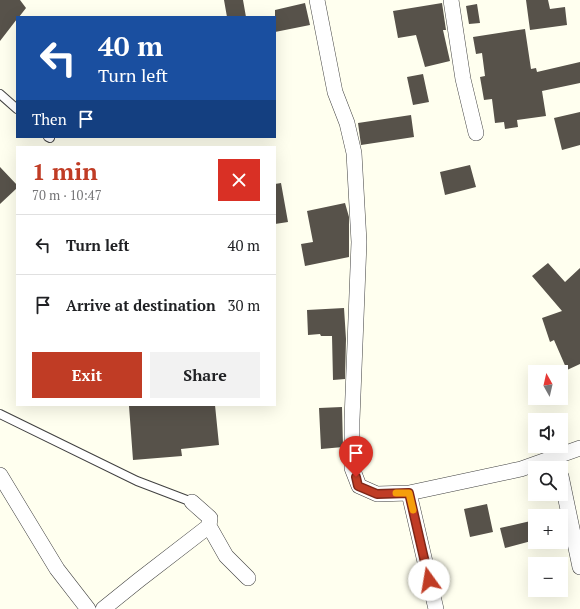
<!DOCTYPE html>
<html lang="en">
<head>
<meta charset="utf-8">
<style>
	:root { --surface:#fff; --page:#f2f2f2; --text:#202124; --muted:#757577; --line:#e0e0e0; --accent:#c03c25 }
	body { margin:0; font-family:"PT Serif",serif; background:var(--page); color:var(--text); height:100vh; display:flex; flex-direction:column; font-size:15px; white-space:nowrap }
	* { box-sizing:border-box; margin:0 }
	p { font-size:13px; color:var(--muted) }
	.icon { flex:none; width:22px; height:22px; fill:none; stroke:currentColor; stroke-width:2; stroke-linecap:round; stroke-linejoin:round }
	.map { position:relative; flex:1; overflow:hidden }
	.side { position:absolute; left:16px; top:146px; width:260px; height:260px; display:flex; flex-direction:column; background:var(--surface); border-radius:0px; box-shadow:0 4px 16px #0002 }
	.side>* { flex:none }
	.guide { position:absolute; left:16px; top:16px; width:260px; height:122px; border-radius:0px; box-shadow:0 4px 16px #0002; background:#1a4fa0; color:#fff; overflow:hidden }
	.needle { width:26px; rotate:352deg }
	.controls { position:absolute; left:528px; top:365px; display:grid; gap:8px }
	.controls a { display:grid; place-items:center; width:40px; height:40px; border-radius:0px; background:var(--surface); box-shadow:0 4px 16px #0002; font-size:20px }
	.pin { position:absolute; display:grid; place-items:center; width:34px; height:34px; color:#fff; margin:-41px -17px; border-radius:50% 50% 50% 0; rotate:-45deg; box-shadow:0 0 4px #0007 }
	.pin .icon { rotate:45deg }
	.me { position:absolute; width:44px; margin:-22px; rotate:347deg; stroke-linejoin:round; filter:drop-shadow(0 0 3px #0008) }
	.turn { display:flex; align-items:center; gap:14px; height:84px; padding:0 16px; font-size:18px }
	.turn .icon { width:52px; height:52px; stroke-width:2.5 }
	.turn b { display:block; font-size:28px; line-height:34px }
	.then { display:flex; align-items:center; height:38px; padding:0 16px; background:#0003; gap:8px; font-size:15px }
	.round { display:grid; place-items:center; flex:none; width:42px; height:42px; border-radius:0px; background:var(--page) }
	.summary { display:flex; align-items:center; justify-content:space-between; height:68px; padding:0 16px }
	h1 { font-size:24px; font-weight:700; line-height:30px; color:var(--accent) }
	.action { display:flex; gap:8px; margin-top:auto; padding:8px 16px }
	.action a { flex:1; height:46px; border-radius:0px; background:var(--accent); color:#fff; font-size:16px; font-weight:700; line-height:46px; text-align:center }
	.action a+a { background:var(--page); color:var(--text) }
	ul { padding:0; list-style:none }
	li { display:flex; align-items:center; gap:12px; height:60px; padding:0 16px; border-top:1px solid var(--line) }
	li div { flex:1 }
	li b { display:block; font-size:15px }
	li em { font-style:normal }
	.map>svg:first-child { display:block }
</style>
</head>
<body>
<div class="map">
<svg width="580" height="609" viewBox="0 0 580 609">
	<rect width="100%" height="100%" fill="#ffffef"/>
	<path fill="#57524a" d="M0,0H20L26,8L19,17H17V19L0,41Z
		M224,0H243L246,17H227Z
		M526,0H548L550,9L565,7L567,25L530,30Z
		M305,3L310,25L275,32V10Z
		M442,3L446,30H443L450,61L425,67L416,35L398,38L393,11Z
		M477,4L480,23L469,24L466,6Z
		M525,29L531,69L536,68L537,72L580,62V83L542,91L546,116L517,120L518,127L505,129L504,122L495,123L492,99L484,100L480,77L485,76L482,53L476,54L473,37Z
		M423,74L429,102L413,105L407,77Z
		M580,112V145L562,150L554,118Z
		M411,115L414,137L361,145L358,123Z
		M470,165L476,187L445,195L440,172Z
		M0,167L17,185V188L0,204Z
		M281,183L288,222L275,224V184Z
		M345,203L349,217V257L305,266L301,244L313,242L307,211Z
		M548,263L565,282L580,268V364L567,370L554,340L550,342L542,318L562,311L532,276Z
		M344,308L346,339L345,379L333,380L332,336H321L320,334L308,335L307,310Z
		M143,405H215L219,445L181,449L182,456L133,460L129,406Z
		M342,407L343,447L321,449L319,408Z
		M487,504L493,532L470,537L464,509Z
		M535,520V540L505,548L500,528Z"/>
	<g fill="none" stroke-linecap="round" stroke-linejoin="round">
		<defs>
			<path id="service" d="M0,94L17,109
				M48,137L50,138
				M0,414L137,481L192,502"/>
			<path id="minor" d="M317,0L335,92L347,123L354,153L359,242L352,420V468L359,486L377,494L409,493L521,469L580,448
				M451,0L463,79L476,133
				M0,475L57,569L88,609
				M561,476L580,567
				M409,493L436,609
				M192,502L210,518L209,526
				M103,609L139,580L209,526L226,556L248,578"/>
		</defs>
		<use href="#service" stroke="#414141" stroke-width="10"/>
		<use href="#minor" stroke="#414141" stroke-width="16"/>
		<use href="#service" stroke="#fff" stroke-width="8"/>
		<use href="#minor" stroke="#fff" stroke-width="15"/>
	</g>
	<g fill="none" stroke-linecap="round" stroke-linejoin="round">
		<defs>
			<path id="route" d="M356,477L358,486L377,494L409,493L429,580"/>
		</defs>
		<use href="#route" stroke="#7d2718" stroke-width="10"/>
		<use href="#route" stroke="#c03c25" stroke-width="7"/>
		<path stroke="#f59e0b" stroke-width="7" d="M396,493H409L413,510"/>
	</g>
</svg>
<div class="controls">
<a><svg class="needle" viewBox="-14 -14 28 28"><path d="M0-13l5 13h-10z" fill="#e53935"/><path d="M0 13l5-13h-10z" fill="#757577"/></svg></a>
<a><svg class="icon" aria-label="sound" viewBox="0 0 24 24"><path d="M4 9h4l5-4v14l-5-4H4zM17 9q2 3 0 6"/></svg></a>
<a><svg class="icon" aria-label="search" viewBox="0 0 24 24"><circle cx="10" cy="10" r="6"/><path d="M15 15l6 6"/></svg></a>
<a>+</a>
<a>−</a>
</div>
<div class="pin" style="left:356px;top:477px;background:#d93025"><svg class="icon" aria-label="arrive" viewBox="0 0 24 24"><path d="M6 21V4h12l-3 4 3 4H6"/></svg></div>
<svg class="me" style="left:429px;top:580px" viewBox="-20 -20 40 40"><circle r="19" fill="#fff"/><path d="M0-13L10 11 0 6-10 11z" fill="#c03c25"/></svg>
<div class="guide">
<div class="turn"><svg class="icon" aria-label="left" viewBox="0 0 24 24"><path d="M17 20v-9H6M10 6l-5 5 5 5"/></svg><div><b>40 m</b>Turn left</div></div>
<div class="then">Then<svg class="icon" aria-label="arrive" viewBox="0 0 24 24"><path d="M6 21V4h12l-3 4 3 4H6"/></svg></div>
</div>
<section class="side">
<div class="summary"><div><h1>1 min</h1><p>70 m · 10:47</p></div><a class="round" style="background:#d93025;color:#fff"><svg class="icon" aria-label="close" viewBox="0 0 24 24"><path d="M6 6l12 12M18 6L6 18"/></svg></a></div>
<ul>
<li><svg class="icon" aria-label="left" viewBox="0 0 24 24"><path d="M17 20v-9H6M10 6l-5 5 5 5"/></svg><div><b>Turn left</b></div><em>40 m</em></li>
<li><svg class="icon" aria-label="arrive" viewBox="0 0 24 24"><path d="M6 21V4h12l-3 4 3 4H6"/></svg><div><b>Arrive at destination</b></div><em>30 m</em></li>
</ul>
<div class="action"><a>Exit</a><a>Share</a></div>
</section>
</div>
</body>
</html>
